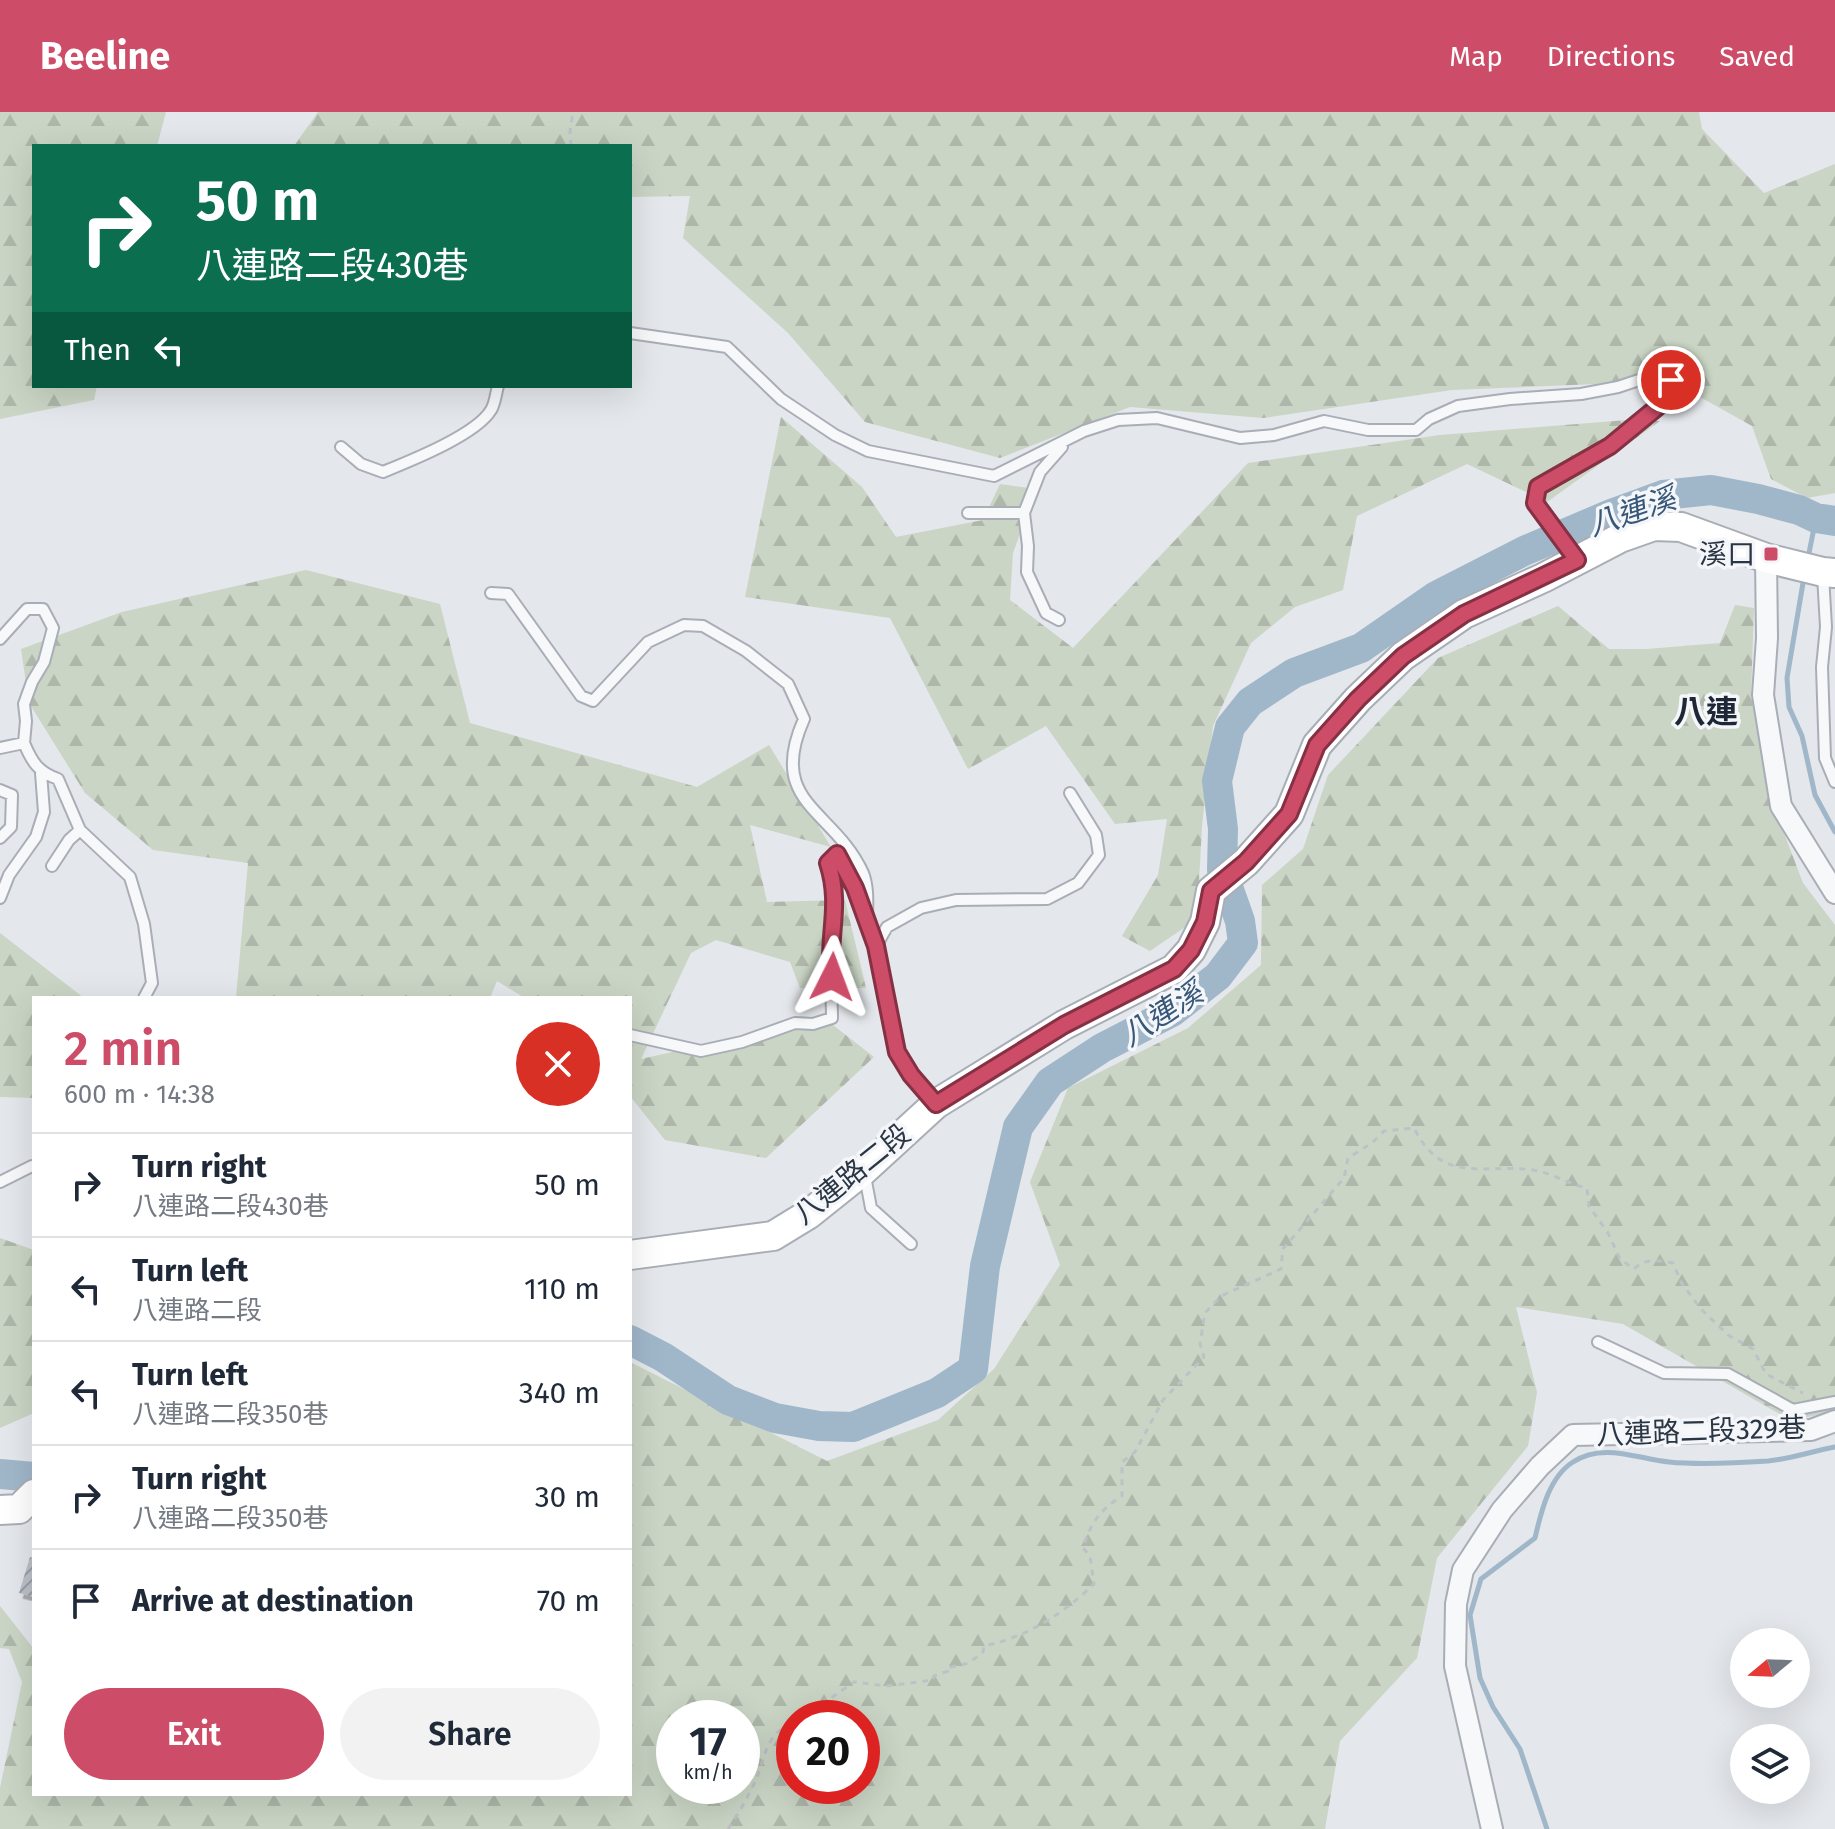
<!DOCTYPE html>
<html lang="en">
<head>
<meta charset="utf-8">
<style>
	:root { --surface:#fff; --page:#f2f2f3; --text:#1f2937; --muted:#747a83; --line:#e0e1e3; --accent:#cd4c67 }
	body { margin:0; font-family:"Fira Sans","Noto Sans TC",sans-serif; background:var(--page); color:var(--text); height:100vh; display:flex; flex-direction:column; font-size:30px; white-space:nowrap }
	* { box-sizing:border-box; margin:0 }
	p { font-size:26px; color:var(--muted) }
	.icon { flex:none; width:44px; height:44px; fill:none; stroke:currentColor; stroke-width:2; stroke-linecap:round; stroke-linejoin:round }
	.map { position:relative; flex:1; overflow:hidden }
	.side { position:absolute; left:32px; top:884px; width:600px; height:800px; display:flex; flex-direction:column; background:var(--surface); border-radius:0px; box-shadow:0 8px 32px #0002 }
	.side>* { flex:none }
	.top-card { position:absolute; left:32px; top:32px; width:600px; height:244px; border-radius:0px; box-shadow:0 8px 32px #0002; background:#0b6e4f; color:#fff; overflow:hidden }
	.needle { width:52px; rotate:251deg }
	.controls { position:absolute; left:1730px; top:1516px; display:grid; gap:16px }
	.controls a { display:grid; place-items:center; width:80px; height:80px; border-radius:50%; background:var(--surface); box-shadow:0 8px 32px #0002; font-size:40px }
	.speed { position:absolute; left:656px; top:1588px; display:flex; gap:16px; font-size:40px; font-weight:700; text-align:center }
	.speed>* { display:grid; place-content:center; width:104px; height:104px; border-radius:50%; background:var(--surface); box-shadow:0 8px 32px #0002; line-height:1 }
	.speed small { font-size:20px; font-weight:400 }
	.speed .limit { border:12px solid #d22; background:#fff; color:#111 }
	.pin { position:absolute; display:grid; place-items:center; width:68px; height:68px; color:#fff; margin:-34px; border:4px solid #fff; border-radius:50%; box-shadow:0 2px 8px #0007 }
	.me { position:absolute; width:88px; margin:-44px; rotate:3deg; stroke-linejoin:round; filter:drop-shadow(0 0 6px #0008) }
	.turn { display:flex; align-items:center; gap:28px; height:168px; padding:0 32px; font-size:36px }
	.turn .icon { width:104px; height:104px; stroke-width:2.5 }
	.turn b { display:block; font-size:56px; line-height:68px }
	.then { display:flex; align-items:center; height:76px; padding:0 32px; background:#0003; gap:16px; font-size:30px }
	.round { display:grid; place-items:center; flex:none; width:84px; height:84px; border-radius:42px; background:var(--page) }
	.overview { display:flex; align-items:center; justify-content:space-between; height:136px; padding:0 32px }
	h1 { font-size:48px; font-weight:600; line-height:60px; color:var(--accent) }
	.action { display:flex; gap:16px; margin-top:auto; padding:16px 32px }
	.action a { flex:1; height:92px; border-radius:48px; background:var(--accent); color:#fff; font-size:32px; font-weight:600; line-height:92px; text-align:center }
	.action a+a { background:var(--page); color:var(--text) }
	ul { padding:0; list-style:none }
	li { display:flex; align-items:center; gap:24px; height:104px; padding:0 32px; border-top:2px solid var(--line) }
	li div { flex:1 }
	li b { display:block; font-size:30px }
	li em { font-style:normal }
	header { display:flex; align-items:center; gap:48px; box-sizing:border-box; height:112px; padding:0 40px; background:var(--accent); color:#fff }
	header strong { font-size:38px }
	nav { display:flex; gap:44px; margin-inline-start:auto; font-size:28px }
	.map>svg:first-child { display:block }
</style>
</head>
<body>
<header>
<strong>Beeline</strong>
<nav><a>Map</a><a>Directions</a><a>Saved</a></nav>
</header>
<div class="map">
<svg width="1835" height="1717" viewBox="0 0 1835 1717">
	<defs>
		<pattern id="forest-firs" width="22" height="20" patternUnits="userSpaceOnUse" patternTransform="scale(2)"><rect width="22" height="20" fill="#cad5c5"/><path d="M5 1l3.5 6h-7zM16 11l3.5 6h-7z" fill="#aeb7aa"/></pattern>
		<pattern id="building-hatch" width="6" height="6" patternUnits="userSpaceOnUse" patternTransform="scale(2)"><rect width="6" height="6" fill="#bbc1c9"/><path d="M-1 1l2-2M0 6l6-6M5 7l2-2" fill="none" stroke="#989ea5"/></pattern>
		<filter id="shadow"><feDropShadow dx="3.5" dy="5.5" stdDeviation="0" flood-color="#0004"/></filter>
	</defs>
	<rect width="100%" height="100%" fill="#e4e7eb"/>
	<path fill="url(#forest-firs)" fill-rule="evenodd" d="M0,0H166L157,34H34V274H97L94,288L0,307Z
		M318,0H1699L1702,17L1764,81L1835,52V381L1807,386L1771,367L1752,314L1659,262L1596,272L1452,278L1263,306L1130,295L1000,346L865,310L788,221L683,126L690,84L630,85V34H294Z
		M781,305L862,375L896,425L983,408L1000,372L1036,377L1013,441L1010,488L1073,536L1248,351L1440,323L1627,308L1660,309L1547,390L1467,352L1357,404L1343,478L1295,495L1251,531L1213,614L1202,714L1197,807L1150,839L1122,824L1158,763L1167,707L1115,712L1046,614L968,657L890,506L745,485Z
		M306,458L440,492L470,611L697,675L769,633L831,735L750,713L767,790L845,788L866,876H800L790,850L716,828L691,841L641,947L824,906L874,945L766,1046L665,1028L630,984V886H525L497,869L490,886H236L248,751L153,738L85,681L29,591L21,537L122,500Z
		M1735,493L1754,496L1751,584L1771,687L1803,771L1835,813V1300L1790,1308L1623,1212L1516,1195L1537,1280L1528,1334L1437,1446L1417,1546L1340,1629L1325,1717H0V1676L22,1570L9,1537L0,1536V1494L34,1537V1682H630V1250L827,1349L938,1308L994,1257L1060,1153L1030,1070L1068,976L1188,916L1261,853L1262,773L1303,737L1328,663L1438,546L1558,494L1609,537H1647L1720,531ZM674,1606H742V1674H674ZM794,1606H862V1674H794Z
		M0,821L84,886H34V986L0,985Z
		M0,1126L34,1138V1301L0,1316Z"/>
	<g fill="none" stroke-linecap="round" stroke-linejoin="round">
		<path stroke="#a0b7ca" stroke-width="5" d="M1809,441L1816,406
			M1803,471L1787,566L1789,595L1802,624L1815,683L1835,720
			M1547,1717L1520,1637L1493,1595L1480,1566L1470,1503L1481,1467L1535,1426C1541,1400 1549,1365 1573,1350C1603,1330 1638,1347 1669,1350C1699,1353 1738,1351 1768,1349C1790,1347 1813,1339 1835,1335"/>
		<path stroke="#a0b7ca" stroke-width="30" d="M630,1228L663,1245L728,1288L775,1306L819,1314L853,1315L937,1281L973,1257L985,1154L1018,1015L1050,970L1102,936L1172,900L1218,864L1243,831L1240,809L1222,758L1223,717L1217,669L1230,615L1250,590L1294,561L1361,536L1436,484L1524,439L1611,402L1663,383L1711,378L1758,387L1799,398L1816,406L1835,409
			M0,1362L34,1365"/>
	</g>
	<path fill="url(#building-hatch)" filter="url(#shadow)" d="M30,1445L34,1446V1485L19,1481Z"/>
	<g fill="none" stroke-linecap="round" stroke-linejoin="round">
		<defs>
			<path id="lane" d="M630,221L727,235L781,287L835,323L868,339L994,364L1084,319L1118,308L1157,306L1240,326L1274,323L1324,309L1368,318H1416L1429,307L1458,294L1510,287L1581,282L1618,275L1645,266L1671,268L1666,288L1610,334L1538,375L1535,391L1576,446
				M341,335L361,352L383,360C410,349 476,323 491,298C495,292 496,281 498,274
				M968,401H1024
				M1823,463L1826,515L1822,555L1825,646L1835,670
				M491,481L508,482L581,584L593,589L648,530L684,513L703,514L746,539L788,572L804,607C766,692 834,697 863,761C869,776 867,794 867,810
				M1059,508L1046,501L1027,460L1028,434L1024,401L1040,360L1062,335
				M0,527L27,497H43L53,516L44,550L32,570L24,592L26,609L24,631
				M0,636L24,631C32,650 38,660 58,667L80,718L130,765L144,812L152,871L144,886
				M0,678L12,683L11,715L0,726
				M52,754L69,728L80,718
				M0,786L9,763L36,725L44,700L41,661
				M630,923L701,939L742,930L795,911L813,912L832,906C832,888 830,868 831,850C834,816 839,785 828,751L837,742L855,776L876,834
				M935,991L911,963L897,940L876,834L887,815L921,796L956,788L1047,787L1078,771L1099,743L1096,723L1070,681
				M865,1064L871,1096L911,1132
				M0,1070L32,1054
				M1598,1230L1664,1261L1728,1262L1793,1298L1835,1290"/>
			<path id="street" d="M1766,446L1767,526L1763,583L1781,694L1835,781
				M1492,1717L1455,1554L1456,1492L1463,1458L1502,1398L1540,1354L1573,1323L1811,1318L1835,1309"/>
			<path id="secondary" d="M630,1143L773,1124L809,1102L864,1058L936,992L1064,913L1174,857L1191,838L1205,810L1211,779L1246,750L1289,702L1317,633L1358,587L1403,544L1464,502L1543,466L1620,426L1654,414L1681,415L1766,446L1823,460L1835,461
				M0,1398L19,1397L34,1382"/>
		</defs>
		<use href="#lane" stroke="#a9aeb6" stroke-width="14"/>
		<use href="#street" stroke="#a9aeb6" stroke-width="24"/>
		<use href="#secondary" stroke="#a9aeb6" stroke-width="32"/>
		<path stroke="#bec2c7" stroke-width="3" stroke-dasharray="6 6" stroke-linecap="butt" d="M571,34L570,19L573,0
			M802,1606L854,1570L886,1574L933,1568L934,1564L948,1559L947,1556L969,1551L983,1540L984,1534C1027,1525 1063,1502 1094,1472L1090,1444L1083,1436C1090,1411 1101,1397 1122,1384V1350L1135,1340L1163,1288L1204,1245L1200,1232L1205,1201L1221,1184L1281,1157L1283,1137L1344,1066L1348,1046L1372,1031L1384,1019L1414,1016C1443,1074 1484,1051 1533,1058C1552,1061 1568,1072 1587,1076L1589,1094L1608,1121L1620,1147L1634,1157C1646,1146 1658,1148 1673,1151L1681,1170L1700,1196L1728,1223L1753,1237L1766,1262L1803,1281
			M728,1717C738,1703 746,1688 754,1672C766,1647 763,1623 794,1610"/>
		<use href="#lane" stroke="#f7f8fa" stroke-width="10"/>
		<use href="#street" stroke="#f7f8fa" stroke-width="20"/>
		<use href="#secondary" stroke="#fff" stroke-width="28"/>
	</g>
	<g fill="none" stroke-linecap="round" stroke-linejoin="round">
		<defs>
			<path id="route" d="M832,865C827,824 842,794 828,751L837,742L855,776L876,834L897,940L911,963L936,992L1064,913L1174,857L1191,838L1205,810L1211,779L1246,750L1289,702L1317,633L1358,587L1403,544L1464,502L1577,448L1535,391L1538,375L1610,334L1666,288L1671,268"/>
		</defs>
		<use href="#route" stroke="#853143" stroke-width="20"/>
		<use href="#route" stroke="#cd4c67" stroke-width="14"/>
	</g>
	<rect fill="#cd4c67" stroke="#f4f6f9" stroke-width="3" x="1763" y="434" width="16" height="16" rx="4"/>
	<g text-anchor="middle" dominant-baseline="central" stroke-width="7" stroke-linejoin="round" paint-order="stroke">
		<g font-size="28" fill="#2b3644" stroke="#f4f6f9" text-anchor="end">
			<text x="1755" y="442">溪口</text>
		</g>
		<g font-size="28" fill="#2b3644" stroke="#f4f6f9">
			<text transform="translate(852 1062) rotate(-39)">八連路二段</text>
			<text transform="translate(1701 1319) rotate(-2)">八連路二段329巷</text>
		</g>
		<g font-size="30" font-style="italic" fill="#365777" stroke="#f4f6f9">
			<text transform="translate(1632 400) rotate(-19)">八連溪</text>
			<text transform="translate(1162 902) rotate(-33)">八連溪</text>
		</g>
		<g font-size="32" font-weight="bold" fill="#1d2735" stroke="#f4f6f9">
			<text x="1706" y="600">八連</text>
		</g>
	</g>
</svg>
<div class="controls">
<a><svg class="needle" viewBox="-14 -14 28 28"><path d="M0-13l5 13h-10z" fill="#e53935"/><path d="M0 13l5-13h-10z" fill="#747a83"/></svg></a>
<a><svg class="icon" aria-label="layers" viewBox="0 0 24 24"><path d="M12 4l9 5-9 5-9-5zM3 14l9 5 9-5"/></svg></a>
</div>
<div class="speed"><div>17<small>km/h</small></div><div class="limit">20</div></div>
<div class="pin" style="left:1671px;top:268px;background:#d93025"><svg class="icon" aria-label="arrive" viewBox="0 0 24 24"><path d="M6 21V4h12l-3 4 3 4H6"/></svg></div>
<svg class="me" style="left:832px;top:865px" viewBox="-20 -20 40 40"><path d="M0-17L14 15 0 8-14 15z" fill="#cd4c67" stroke="#fff" stroke-width="4"/></svg>
<div class="top-card">
<div class="turn"><svg class="icon" aria-label="right" viewBox="0 0 24 24"><path d="M7 20v-9h11M14 6l5 5-5 5"/></svg><div><b>50 m</b>八連路二段430巷</div></div>
<div class="then">Then<svg class="icon" aria-label="left" viewBox="0 0 24 24"><path d="M17 20v-9H6M10 6l-5 5 5 5"/></svg></div>
</div>
<section class="side">
<div class="overview"><div><h1>2 min</h1><p>600 m · 14:38</p></div><a class="round" style="background:#d93025;color:#fff"><svg class="icon" aria-label="close" viewBox="0 0 24 24"><path d="M6 6l12 12M18 6L6 18"/></svg></a></div>
<ul>
<li><svg class="icon" aria-label="right" viewBox="0 0 24 24"><path d="M7 20v-9h11M14 6l5 5-5 5"/></svg><div><b>Turn right</b><p>八連路二段430巷</p></div><em>50 m</em></li>
<li><svg class="icon" aria-label="left" viewBox="0 0 24 24"><path d="M17 20v-9H6M10 6l-5 5 5 5"/></svg><div><b>Turn left</b><p>八連路二段</p></div><em>110 m</em></li>
<li><svg class="icon" aria-label="left" viewBox="0 0 24 24"><path d="M17 20v-9H6M10 6l-5 5 5 5"/></svg><div><b>Turn left</b><p>八連路二段350巷</p></div><em>340 m</em></li>
<li><svg class="icon" aria-label="right" viewBox="0 0 24 24"><path d="M7 20v-9h11M14 6l5 5-5 5"/></svg><div><b>Turn right</b><p>八連路二段350巷</p></div><em>30 m</em></li>
<li><svg class="icon" aria-label="arrive" viewBox="0 0 24 24"><path d="M6 21V4h12l-3 4 3 4H6"/></svg><div><b>Arrive at destination</b></div><em>70 m</em></li>
</ul>
<div class="action"><a>Exit</a><a>Share</a></div>
</section>
</div>
</body>
</html>
